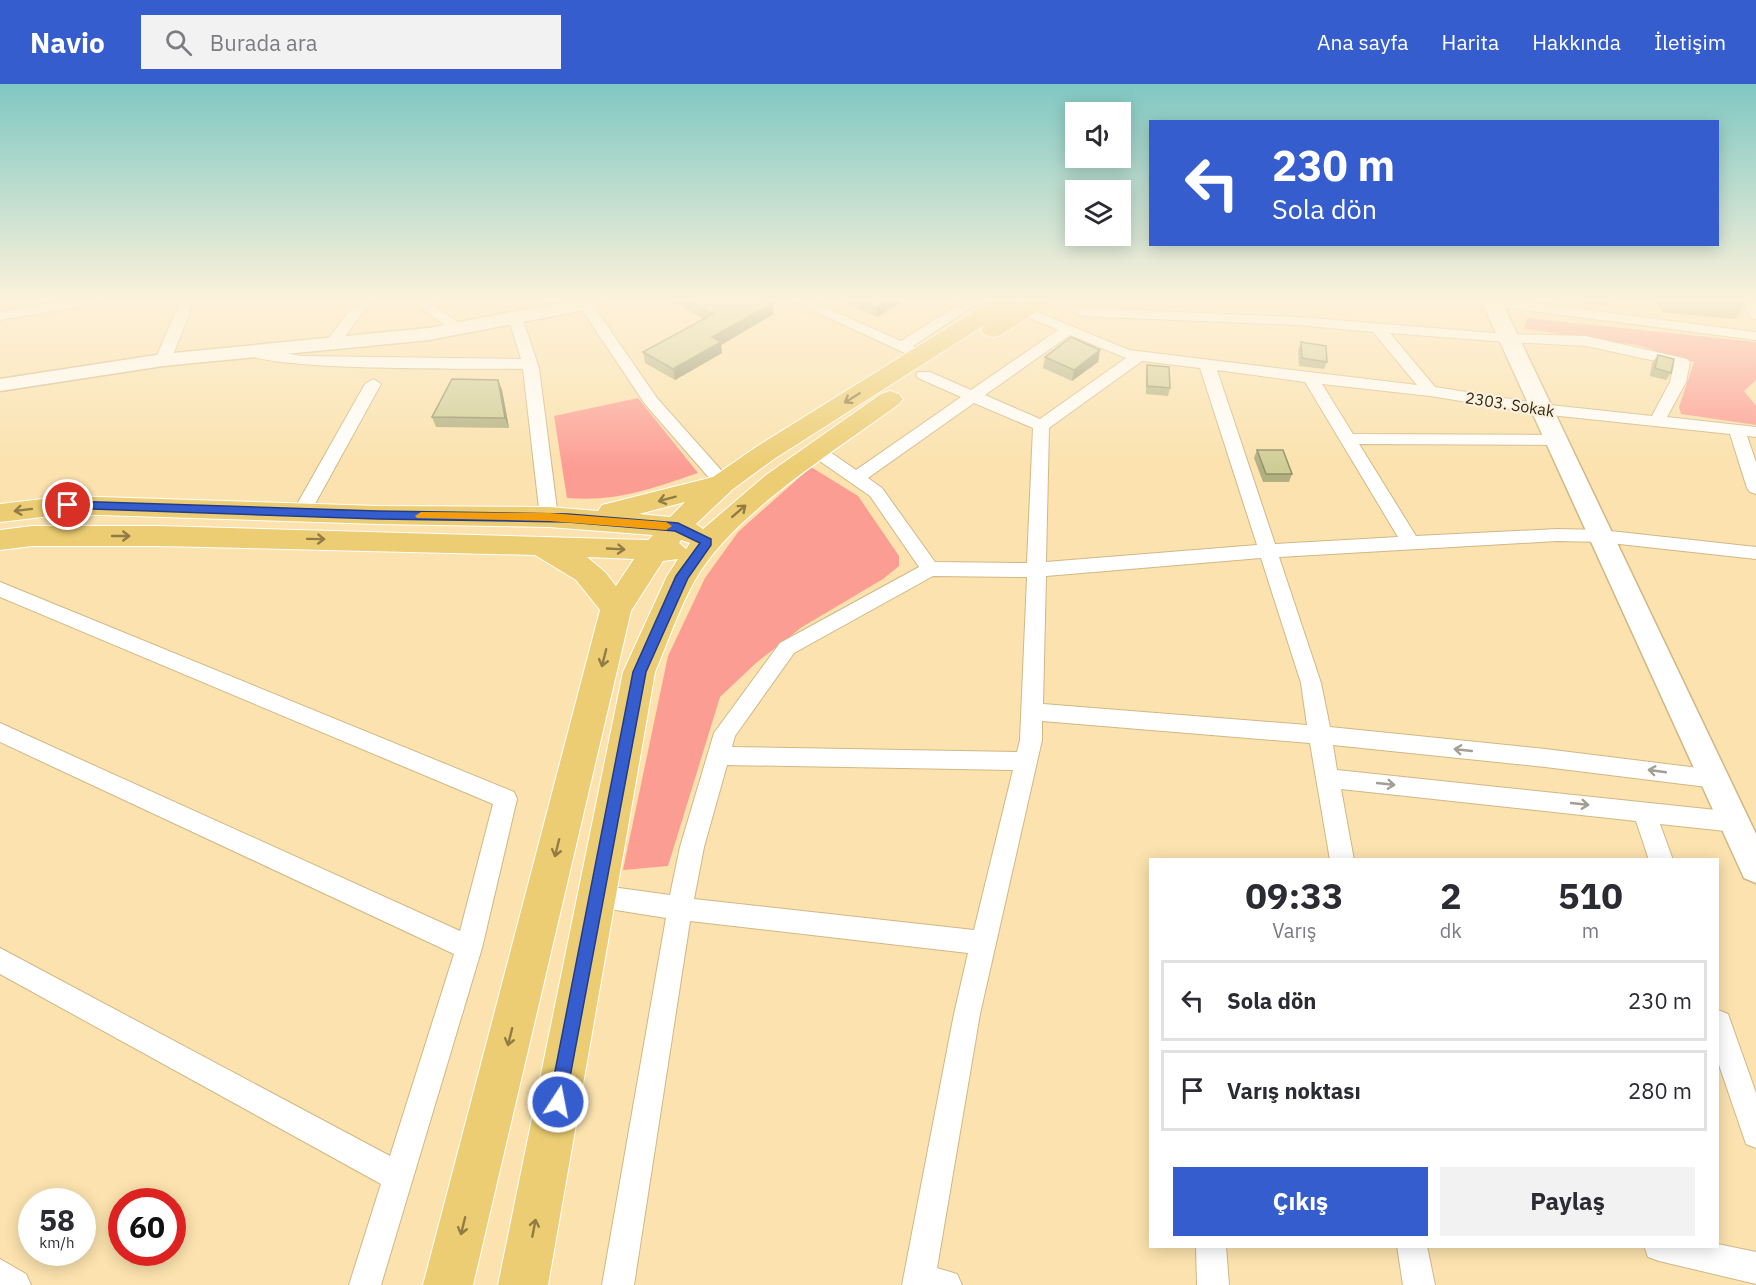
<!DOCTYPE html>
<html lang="tr">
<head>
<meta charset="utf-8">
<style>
	:root { --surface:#fff; --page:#f2f2f3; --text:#2b2b33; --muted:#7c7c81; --line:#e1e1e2; --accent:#365dce }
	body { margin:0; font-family:"IBM Plex Sans",sans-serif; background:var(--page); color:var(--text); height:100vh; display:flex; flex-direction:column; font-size:22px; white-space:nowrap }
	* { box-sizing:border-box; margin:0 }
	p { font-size:20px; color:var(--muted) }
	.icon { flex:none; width:33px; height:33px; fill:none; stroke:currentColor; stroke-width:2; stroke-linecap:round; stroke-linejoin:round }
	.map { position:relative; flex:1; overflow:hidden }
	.side { position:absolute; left:1149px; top:774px; width:570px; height:390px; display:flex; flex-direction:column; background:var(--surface); border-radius:0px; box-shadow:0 3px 15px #0003 }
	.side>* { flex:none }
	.top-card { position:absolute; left:1149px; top:36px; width:570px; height:126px; border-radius:0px; box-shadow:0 3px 15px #0003; background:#365dce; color:#fff; overflow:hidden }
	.controls { position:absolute; left:1065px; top:18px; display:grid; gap:12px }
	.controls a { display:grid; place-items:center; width:66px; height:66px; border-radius:0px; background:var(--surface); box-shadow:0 3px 15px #0003; font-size:30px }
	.speed { position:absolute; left:18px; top:1104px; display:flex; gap:12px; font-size:30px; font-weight:700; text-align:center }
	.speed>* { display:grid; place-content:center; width:78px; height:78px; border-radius:50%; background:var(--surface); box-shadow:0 3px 15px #0003; line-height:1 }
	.speed small { font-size:15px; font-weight:400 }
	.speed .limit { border:9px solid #d22; background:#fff; color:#111 }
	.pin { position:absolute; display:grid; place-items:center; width:51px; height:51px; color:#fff; margin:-26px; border:3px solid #fff; border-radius:50%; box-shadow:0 2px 6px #0007 }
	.me { position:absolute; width:66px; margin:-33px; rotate:11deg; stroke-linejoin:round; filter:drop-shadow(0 0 4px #0008) }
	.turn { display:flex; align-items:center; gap:21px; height:126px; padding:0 24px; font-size:27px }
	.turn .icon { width:78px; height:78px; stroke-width:2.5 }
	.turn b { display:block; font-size:42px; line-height:51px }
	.eta { display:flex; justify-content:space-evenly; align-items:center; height:102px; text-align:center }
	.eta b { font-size:36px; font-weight:700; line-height:42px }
	.button { display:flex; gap:12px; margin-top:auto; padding:12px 24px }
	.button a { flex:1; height:69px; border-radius:0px; background:var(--accent); color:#fff; font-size:24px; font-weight:700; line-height:69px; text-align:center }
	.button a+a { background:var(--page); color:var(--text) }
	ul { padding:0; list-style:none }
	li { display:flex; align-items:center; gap:18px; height:81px; margin:0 12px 9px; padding:0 12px; border:3px solid var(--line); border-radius:0px }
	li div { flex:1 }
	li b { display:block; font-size:22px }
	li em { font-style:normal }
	header { display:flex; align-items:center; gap:36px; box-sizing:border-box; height:84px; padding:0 30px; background:var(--accent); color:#fff }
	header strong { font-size:28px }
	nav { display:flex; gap:33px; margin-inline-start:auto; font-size:21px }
	.search { width:420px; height:54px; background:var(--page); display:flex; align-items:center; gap:15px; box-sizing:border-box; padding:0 21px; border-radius:0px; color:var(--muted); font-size:22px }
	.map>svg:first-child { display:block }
</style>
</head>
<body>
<header>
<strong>Navio</strong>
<div class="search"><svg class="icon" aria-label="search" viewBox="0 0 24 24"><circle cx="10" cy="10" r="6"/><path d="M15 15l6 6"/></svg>Burada ara</div>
<nav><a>Ana sayfa</a><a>Harita</a><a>Hakkında</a><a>İletişim</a></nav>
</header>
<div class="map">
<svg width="1756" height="1201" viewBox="0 0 1756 1201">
	<rect width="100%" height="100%" fill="#fbe2ae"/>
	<path fill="#fc9d94" d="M1527,234L1756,258V296L1744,307L1756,322V341L1681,330L1679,323L1694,278L1637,261L1524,245Z
		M638,314L698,389C650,405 618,418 567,414L554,332Z
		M811,383L858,412L899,472V482L883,495L802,543L756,579L720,613L668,782L623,786L668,572L705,494L738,448Z"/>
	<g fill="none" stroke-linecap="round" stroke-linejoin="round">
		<defs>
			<path id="street" d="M69,216H103L96,220L0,236V228Z
				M181,216H195L171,276L163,281L158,279L155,276Z
				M358,216H372L337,263H327L324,260Z
				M410,216H427L465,244L458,248L453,247Z
				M790,216H809L901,257L966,216H983L913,262L928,271L920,276Z
				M1486,216H1511L1756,248V256L1492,222L1487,221Z
				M1742,216H1756V235L1751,234Z
				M580,217H590L657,314L729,395L732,399L729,403H717L645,320L578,220Z
				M1023,222L1129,266L1417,301L1373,248L1298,241L1082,232L1075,228L1082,224L1298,233L1507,250L1586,252L1687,275L1690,278L1686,298L1667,333L1756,343V353L1747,352L1756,378V410L1750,408L1747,404L1730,350L1541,330L1430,312L1322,300L1353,350L1556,351L1562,352L1564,356L1562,360L1556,361L1359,360L1416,452L1557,445L1601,446L1756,463V475L1601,458L1557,457L1279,473L1321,599L1330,643L1545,665L1715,686L1723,688L1726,695L1723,702L1715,704L1545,683L1333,661L1337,686L1735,728L1743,731L1747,738L1743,745L1735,748L1660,740L1673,776H1649L1636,737L1341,705L1354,776H1330L1310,659L1042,637V656L980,930L937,1184L957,1190L962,1201H902L954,930L968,869L690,837L634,1201H602L666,834L597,823L588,820L585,812L588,804L597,801L670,811L680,763L714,649L780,559L919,483L870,412L811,371L809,367L811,363H823L856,386L961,313L918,294L916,291L918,288H930L971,306L1058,246L1018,229L1016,226L1018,223ZM1390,249L1507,258L1586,262L1674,281L1670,298L1652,332L1541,320L1435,303ZM1070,251L1126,274L1040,335L985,311ZM1142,277L1200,284L1257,461L1046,478L1049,344ZM1217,286L1305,298L1398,453L1275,460ZM974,319L1033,344L1027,479L935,478L882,404L868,394ZM1261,474L1301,599L1307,641L1043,620L1046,492ZM933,492L1027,493L1020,656L1017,668L732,663L735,652L794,569ZM727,681L1013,686L974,846L694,815L704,763Z
				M515,229L522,233L539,284L558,433L555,437H543L540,433L523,285C485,284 261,288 244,268L252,263L301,272L521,275L508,233Z
				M373,295L381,300L310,429L307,433H295L292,429L365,300Z
				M0,498L514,708L517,715L482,864L381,1201H349L381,1100L0,890V864L390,1072L454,870L0,658V639L460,847L493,720L0,513Z
				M1718,926L1728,930L1756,1009V1064L1746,1060L1718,978Z
				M1718,1160L1756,1168V1200L1659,1177L1648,1173L1644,1162H1718Z
				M1196,1162H1226L1229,1201H1197Z
				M1397,1162H1427L1435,1201H1403Z
				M0,1175L26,1190L31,1201H0Z"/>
			<path id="secondary" d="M574,216H603L600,220L585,226L429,256L163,282L0,307V295L163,270L429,244Z
				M1481,216H1501L1756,750V799L1744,794Z"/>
			<path id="primary" d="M992,216H1019L1016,221L774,375L733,405L696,440L703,445L766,391L881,310L890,307L899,310L903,315L899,320C838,365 732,430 695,496C679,524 668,558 655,588L548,1201H498L623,588L667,492L678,475L663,477L631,527L473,1201H423L600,526L576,496L535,471L159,462H32L0,466V446L32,442H159L648,456L653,451L549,443L378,440L68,430L0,438V420L68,412L378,422L549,423L598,427L602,421L713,393L756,363ZM685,418L670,433L639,430ZM681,456L690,459L686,465L679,459ZM587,473L634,475L616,502L605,488Z
				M1023,216H1050L1047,221L1001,251L993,253L985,251L981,246L985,241Z"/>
		</defs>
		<use href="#street" stroke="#d0b885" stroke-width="2"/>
		<use href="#secondary" stroke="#d0b885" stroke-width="3"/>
		<use href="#primary" stroke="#fff" stroke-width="2"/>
		<use href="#street" fill="#fff" fill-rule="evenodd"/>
		<use href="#secondary" fill="#fff" fill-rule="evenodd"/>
		<use href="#primary" fill="#eccd73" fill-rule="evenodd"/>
	</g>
	<path fill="#b2b081" d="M670,216H767L773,219L774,230L721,261L722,269L675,296L645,279L643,268L704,235Z
		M840,216H899V219L877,233Z
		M1553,216H1612L1608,222Z
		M1656,216H1749L1735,235L1662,228Z
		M1301,258L1327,278L1324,285L1299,282L1298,266Z
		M1100,266L1098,278L1072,297L1043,284L1045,273Z
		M1658,271L1671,289L1666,296L1650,292L1652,279Z
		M1147,281L1170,304L1168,312L1146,310V288Z
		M498,296L502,306L509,344L436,343L432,333Z
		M1257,366L1292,390L1289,398H1263L1254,374Z"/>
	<path fill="#919069" d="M889,216H899V219L877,233V224Z
		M773,219L774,230L721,261L722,269L675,296L673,285L712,253Z
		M1100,266L1098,278L1072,297L1074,286Z
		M498,296L502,306L509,344L505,334Z"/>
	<path fill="#cfcd96" stroke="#919069" stroke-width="1.5" d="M688,216H767L773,219L712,253L721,258L673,285L643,268L713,230Z
		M860,216H889L877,224Z
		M1071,253L1100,266L1074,286L1045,273Z
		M1301,258L1326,262L1327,278L1302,274Z
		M1658,271L1674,275L1671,289L1655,284Z
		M1147,281L1169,283L1170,304L1147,302Z
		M452,295L498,296L505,334L432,333Z
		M1257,366H1283L1292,390H1266Z"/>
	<defs><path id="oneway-shaft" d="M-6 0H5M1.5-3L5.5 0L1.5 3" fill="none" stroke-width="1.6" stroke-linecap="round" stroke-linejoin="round" transform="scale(1.5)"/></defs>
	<g stroke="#907c44">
		<use href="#oneway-shaft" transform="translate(852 314) rotate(148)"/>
		<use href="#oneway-shaft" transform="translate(667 415) rotate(165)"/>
		<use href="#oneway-shaft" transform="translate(23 426) rotate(173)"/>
		<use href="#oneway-shaft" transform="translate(739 427) rotate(-41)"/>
		<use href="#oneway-shaft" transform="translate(121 452)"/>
		<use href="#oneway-shaft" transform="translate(316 455) rotate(1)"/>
		<use href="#oneway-shaft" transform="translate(616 465) rotate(3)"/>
		<use href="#oneway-shaft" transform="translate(604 574) rotate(104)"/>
		<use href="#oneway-shaft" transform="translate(557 764) rotate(104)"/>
		<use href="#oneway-shaft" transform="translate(510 953) rotate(104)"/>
		<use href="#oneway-shaft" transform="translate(463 1142) rotate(104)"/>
		<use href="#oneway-shaft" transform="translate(534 1144) rotate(-79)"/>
	</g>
	<g stroke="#a49f96">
		<use href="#oneway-shaft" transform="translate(1463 666) rotate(-174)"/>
		<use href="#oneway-shaft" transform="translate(1657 687) rotate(-172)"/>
		<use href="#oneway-shaft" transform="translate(1386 700) rotate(6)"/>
		<use href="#oneway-shaft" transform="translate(1580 720) rotate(6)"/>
	</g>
	<linearGradient id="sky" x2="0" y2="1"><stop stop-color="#7fc8c2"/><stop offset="0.56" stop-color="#fdf2db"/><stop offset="1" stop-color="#fdf2db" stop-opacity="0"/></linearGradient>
	<rect width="1756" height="384" fill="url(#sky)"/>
	<path fill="#365dce" stroke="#233c86" stroke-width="1.5" d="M68,417L378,427L568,430L678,439L711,455V461L688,494L646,588L564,1025L558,1027L551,1025L549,1018L633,588L676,492L700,459L675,447L568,438L378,435L64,424L63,421Z"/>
	<path fill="#f59e0b" d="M421,428L549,429L666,438L672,442L666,446L549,437L417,434L415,432Z"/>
	<g text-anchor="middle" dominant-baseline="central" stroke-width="4.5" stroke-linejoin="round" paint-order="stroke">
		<g font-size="16" fill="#342a16" stroke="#fbf1dd">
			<text transform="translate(1510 320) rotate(9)">2303. Sokak</text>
		</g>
	</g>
</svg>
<div class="controls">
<a><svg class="icon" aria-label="sound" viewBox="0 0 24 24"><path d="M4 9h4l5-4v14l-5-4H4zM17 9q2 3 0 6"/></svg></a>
<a><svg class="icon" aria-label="layers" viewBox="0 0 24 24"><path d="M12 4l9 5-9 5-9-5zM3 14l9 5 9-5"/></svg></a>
</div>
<div class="speed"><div>58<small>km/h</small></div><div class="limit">60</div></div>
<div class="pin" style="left:68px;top:421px;background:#d93025"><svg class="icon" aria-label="arrive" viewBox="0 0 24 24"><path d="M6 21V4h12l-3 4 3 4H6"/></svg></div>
<svg class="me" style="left:558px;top:1018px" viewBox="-20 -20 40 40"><circle r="17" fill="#365dce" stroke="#fff" stroke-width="3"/><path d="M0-11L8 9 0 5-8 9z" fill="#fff"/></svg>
<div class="top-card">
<div class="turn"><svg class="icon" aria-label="left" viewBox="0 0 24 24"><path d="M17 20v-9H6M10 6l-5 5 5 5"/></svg><div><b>230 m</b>Sola dön</div></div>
</div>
<section class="side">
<div class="eta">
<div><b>09:33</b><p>Varış</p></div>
<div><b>2</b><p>dk</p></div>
<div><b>510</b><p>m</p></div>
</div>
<ul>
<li><svg class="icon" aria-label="left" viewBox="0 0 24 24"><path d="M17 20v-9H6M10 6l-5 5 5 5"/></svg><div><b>Sola dön</b></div><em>230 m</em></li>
<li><svg class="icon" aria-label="arrive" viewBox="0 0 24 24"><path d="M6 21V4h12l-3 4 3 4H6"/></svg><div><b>Varış noktası</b></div><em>280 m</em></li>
</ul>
<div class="button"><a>Çıkış</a><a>Paylaş</a></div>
</section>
</div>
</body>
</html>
